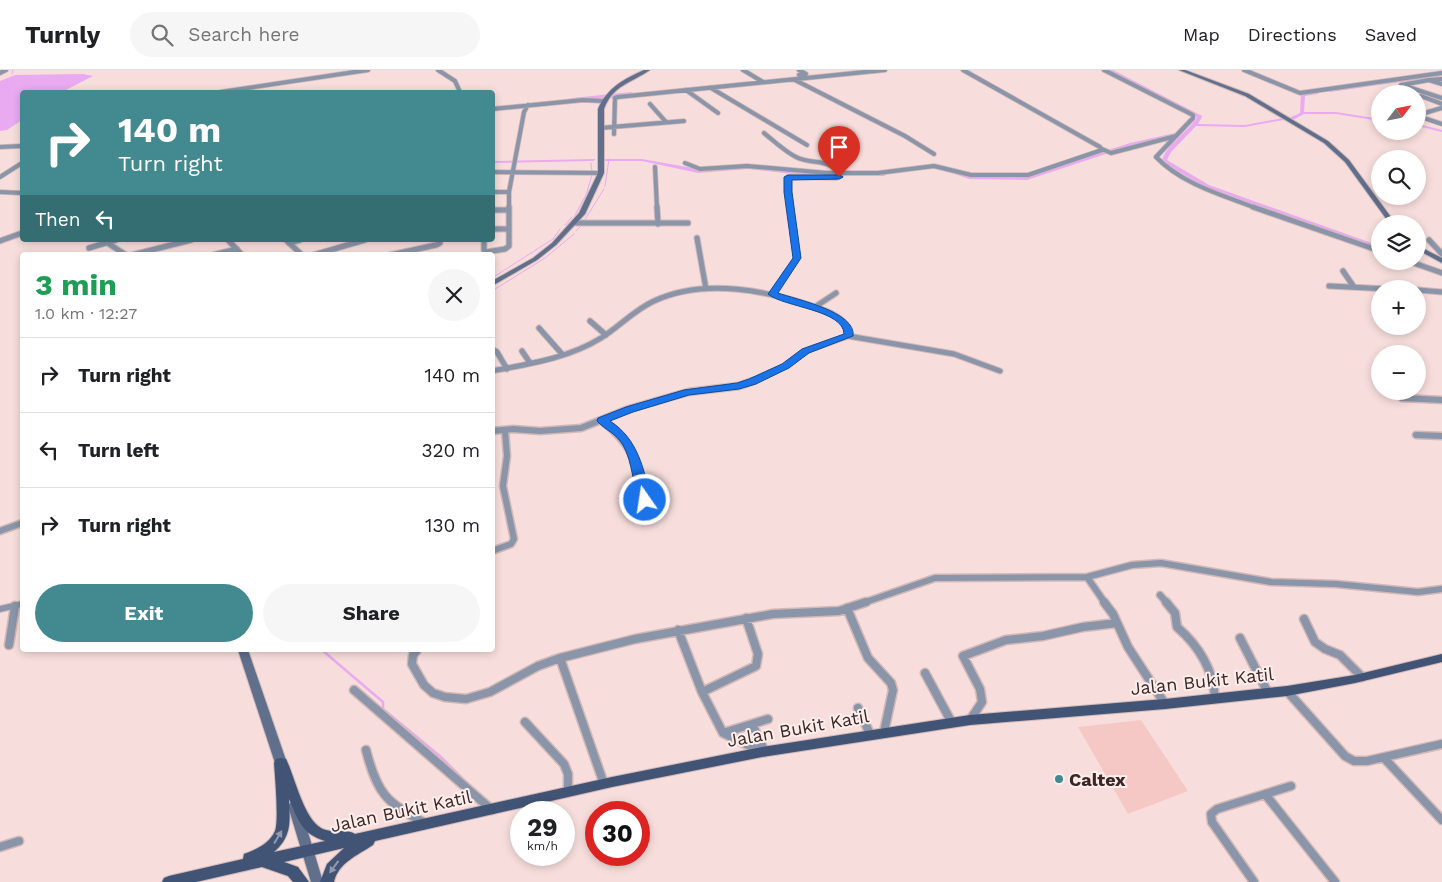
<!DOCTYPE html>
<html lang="en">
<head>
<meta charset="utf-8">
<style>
	:root { --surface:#fff; --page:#f6f6f6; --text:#202124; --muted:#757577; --line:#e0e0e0; --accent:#428a8f }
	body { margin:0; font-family:"Work Sans",sans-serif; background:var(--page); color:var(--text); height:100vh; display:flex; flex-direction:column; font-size:19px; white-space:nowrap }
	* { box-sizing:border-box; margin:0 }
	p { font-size:16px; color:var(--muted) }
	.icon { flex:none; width:28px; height:28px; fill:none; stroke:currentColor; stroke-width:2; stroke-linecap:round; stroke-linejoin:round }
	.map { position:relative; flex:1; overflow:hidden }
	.details { position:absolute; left:20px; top:182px; width:475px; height:400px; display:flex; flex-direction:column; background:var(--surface); border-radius:5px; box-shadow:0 2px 8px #0003 }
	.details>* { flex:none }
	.banner { position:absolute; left:20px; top:20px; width:475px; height:152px; border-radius:5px; box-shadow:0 2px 8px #0003; background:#428a8f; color:#fff; overflow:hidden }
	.needle { width:32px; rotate:58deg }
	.fabs { position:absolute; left:1371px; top:15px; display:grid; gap:10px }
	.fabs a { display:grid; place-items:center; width:55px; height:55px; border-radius:50%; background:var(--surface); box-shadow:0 2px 8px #0003; font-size:25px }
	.speed { position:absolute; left:510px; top:731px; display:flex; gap:10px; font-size:25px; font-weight:700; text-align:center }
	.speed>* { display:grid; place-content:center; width:65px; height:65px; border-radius:50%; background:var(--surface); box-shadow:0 2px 8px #0003; line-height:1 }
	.speed small { font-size:12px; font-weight:400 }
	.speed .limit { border:8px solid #d22; background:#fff; color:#111 }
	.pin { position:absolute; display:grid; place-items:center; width:42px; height:42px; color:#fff; margin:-51px -21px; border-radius:50% 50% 50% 0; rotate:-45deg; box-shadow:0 0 5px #0007 }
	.pin .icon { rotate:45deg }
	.me { position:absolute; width:55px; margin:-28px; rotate:347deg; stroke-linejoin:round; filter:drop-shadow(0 0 4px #0008) }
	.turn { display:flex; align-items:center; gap:18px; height:105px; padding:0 15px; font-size:22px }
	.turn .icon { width:65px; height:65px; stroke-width:2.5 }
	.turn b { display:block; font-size:35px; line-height:42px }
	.then { display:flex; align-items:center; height:48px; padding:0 15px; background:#0003; gap:10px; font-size:19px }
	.round { display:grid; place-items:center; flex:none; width:52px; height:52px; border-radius:26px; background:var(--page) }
	.summary { display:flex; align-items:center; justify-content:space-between; height:85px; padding:0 15px }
	h1 { font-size:30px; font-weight:700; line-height:38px; color:#1e9e55 }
	.action { display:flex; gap:10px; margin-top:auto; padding:10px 15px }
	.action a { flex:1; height:58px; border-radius:30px; background:var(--accent); color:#fff; font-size:20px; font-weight:700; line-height:58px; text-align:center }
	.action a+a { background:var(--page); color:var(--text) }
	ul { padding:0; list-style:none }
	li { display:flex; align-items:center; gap:15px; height:75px; padding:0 15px; border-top:1px solid var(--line) }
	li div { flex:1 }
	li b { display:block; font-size:19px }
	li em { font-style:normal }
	header { display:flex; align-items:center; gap:30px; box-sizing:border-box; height:70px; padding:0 25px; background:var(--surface); border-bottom:1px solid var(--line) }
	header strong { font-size:24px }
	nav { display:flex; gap:28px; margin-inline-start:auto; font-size:18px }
	.search { width:350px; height:45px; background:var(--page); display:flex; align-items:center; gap:12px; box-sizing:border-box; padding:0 18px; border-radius:28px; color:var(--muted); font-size:19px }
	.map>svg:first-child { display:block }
</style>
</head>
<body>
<header>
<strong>Turnly</strong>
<div class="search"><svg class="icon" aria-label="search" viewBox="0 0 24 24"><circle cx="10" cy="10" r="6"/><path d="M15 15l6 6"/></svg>Search here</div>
<nav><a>Map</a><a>Directions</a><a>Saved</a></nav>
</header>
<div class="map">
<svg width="1442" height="812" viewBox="0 0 1442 812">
	<rect width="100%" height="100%" fill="#f7dedc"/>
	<path fill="#f6c8c5" d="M1141,650L1188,721L1128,744L1078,657Z"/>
	<path fill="#e9aaf2" d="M83,4L93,6L62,22H22V50L7,60L0,61V11L15,5Z"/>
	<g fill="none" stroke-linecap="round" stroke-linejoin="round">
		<path stroke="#e9aaf2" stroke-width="1" d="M12,4L13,0
			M591,93L592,102
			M605,116L609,89
			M575,145L586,125L592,105
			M584,151L604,119
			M565,155L572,147
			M576,161L580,157
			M492,208L553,169L560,159
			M492,221L545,188L574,164"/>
		<path stroke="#e9aaf2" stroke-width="2.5" d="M322,580L383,632V639L441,687L473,719"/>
		<path fill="#e9aaf2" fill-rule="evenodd" d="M1108,0H1113L1202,46V47L1198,54L1245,55L1283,48V50L1245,57L1196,56L1171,82L1167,90L1209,115L1380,176V180L1205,117L1162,92C1163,77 1190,60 1197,47Z
			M1442,4V6L1330,22L1328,21L1330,20Z
			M1316,22H1318V24L1305,26L1304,42H1336L1380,49V51L1336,44H1304L1293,50H1289V48L1300,43L1301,24Z
			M1418,54L1442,60V62L1418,56Z
			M1175,63L1177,64V65L1133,75L1027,110L969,109L949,102L952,100L969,105L1027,106L1130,73Z
			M595,89V90L593,91L492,93V91Z
			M603,89H642L698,99L748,97L811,102H884L887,104L884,106H811L748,99L698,103L642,91H605L603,90Z"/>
		<path fill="#e9aaf2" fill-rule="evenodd" d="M631,22L635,24L634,26L572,32L568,30L572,28Z"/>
		<defs>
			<path id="minor-far3" d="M438,0L455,11L460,22
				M743,0L763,12
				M799,0L806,4L799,5
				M1104,0L1193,45V48L1156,87C1182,114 1222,125 1256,138
				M1244,0L1300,23L1442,3
				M0,3L6,0
				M1442,9L1429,10L1442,14
				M795,10L905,66L934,84
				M1401,15L1429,10
				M1402,15L1442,28
				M711,18L807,75
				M686,20L718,43
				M221,22L368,0
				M1421,26L1442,34
				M650,34L666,52
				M492,39L583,30L603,31
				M1418,45L1442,38
				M1418,46L1442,54
				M600,58L684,51
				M764,63C774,71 784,81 796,87C814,96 827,86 841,106L836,108L788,107L790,138
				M614,64L615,28L618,27L885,0
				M0,77L22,76
				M1102,79L1111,83L1176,66
				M685,93L700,99L747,96L827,103H878L934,96L971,105H1028L1102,80L1100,77L963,0
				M655,97L657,138
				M492,102L601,103
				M0,107L22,93
				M0,122L22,123
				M492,122H509
				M509,138V122L524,42L528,35"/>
			<path id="minor-far2" d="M657,137L658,154
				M1253,137L1380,181
				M492,140H508
				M576,153H688
				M492,159H508
				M697,168L706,219
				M228,170L242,185
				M286,170L302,185
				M484,170V180L486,182L505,179L509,176V137
				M1429,170L1442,184
				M0,171L22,163
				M106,172L126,185
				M289,173L300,170
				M89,178L116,170
				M132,185L191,170
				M213,185L237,179
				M313,185L365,170
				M390,185L436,175L440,173V170
				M1408,191L1442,203
				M1343,201L1354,217
				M1329,216L1389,219
				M1418,220L1442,222
				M772,224L797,188L790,137
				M815,237L836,223
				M590,251L606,265
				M539,258L562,284
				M848,266L954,284L1000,301
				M492,279L497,282L507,299
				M522,281L530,293
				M492,301C529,294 569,288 601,268C619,257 634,240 654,231C706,207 769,221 821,239C832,243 851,251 848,266L805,281L785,296L750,312"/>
			<path id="minor-far1" d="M1402,328L1442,330
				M602,351C632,373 638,395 645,430
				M492,361L513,359L540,361L581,358L629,339L688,322L739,316L753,311
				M1416,365L1442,366
				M0,461L22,453
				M492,481L511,474L514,469L503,416L507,386L505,360
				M1087,507L1105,533
				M1160,525L1167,533
				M863,533L935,508L1087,507L1132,495L1161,493L1271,512L1336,514L1418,522L1442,519"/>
			<path id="minor" d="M1104,532L1113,544L1128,577L1165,634
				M1166,532L1175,543L1177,557C1199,576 1213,599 1215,628
				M847,538L868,588L891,613L893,620L884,662
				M1304,549L1315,572L1325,579L1340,585L1362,607
				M678,560L702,622L723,663L762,682
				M1240,568L1268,623
				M9,575L15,536
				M417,580L413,585L412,594L424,615L433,623L445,627L466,629L490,622L538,596L560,588L635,569L773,544L839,541L866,532
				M560,588L604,714
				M925,603L952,653
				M354,620L492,740
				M1287,621L1345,686L1354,691H1367L1442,674
				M702,622L756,596L758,584L746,548
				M858,638L870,664
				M970,650L982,632L980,619L963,586L1006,570L1043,566L1083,557L1117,553
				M525,652L564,694L568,704V722
				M752,654L768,649
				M723,663L752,654L765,682
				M366,680C377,723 386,733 425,753
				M1384,688L1442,750
				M1265,724L1335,812
				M0,777L19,771
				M1254,812L1212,752L1211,744L1217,739L1291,716"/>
			<path id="tertiary" d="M22,531V537L0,542V536Z"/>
			<path id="secondary" d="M644,0H650C631,13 613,15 604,39V103L585,144L556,175L537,190L492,216V211L533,188L552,173L579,143L598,103V39C607,18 624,9 644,0Z
				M1179,0H1185L1249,24L1328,71L1349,90L1396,154H1390L1345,92L1324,73L1245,26Z
				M1418,176L1442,188V193L1418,180Z
				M238,580H248L289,699L287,702L283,704L279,702L277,699Z
				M294,731L298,733L300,736L323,812H311L288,736L290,733Z"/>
			<path id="primary" d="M1442,584V592L1355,613L1287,626L1165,639L970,655L762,687L612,717L375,771L373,775C358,785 338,793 334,812H320L327,794L344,778L284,792L298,797L309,812H293L288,806L262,797L196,812H162L164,808L169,806L243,789L244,784C256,780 270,773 275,761C279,751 275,706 274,693L276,689L281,688L286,689C295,707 303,747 321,758C331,764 346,758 355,764L612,707L762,677L970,645L1165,629L1287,616L1355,605ZM289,729C298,750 302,764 325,771L274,782C292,766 290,752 289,729Z"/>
		</defs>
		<use href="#minor-far3" stroke="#d2b9b7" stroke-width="5.5"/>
		<use href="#minor-far2" stroke="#d2b9b7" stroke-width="7"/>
		<use href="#minor-far1" stroke="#d2b9b7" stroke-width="9"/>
		<use href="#minor" stroke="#d2b9b7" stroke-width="11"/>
		<use href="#tertiary" stroke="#d2b9b7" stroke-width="2"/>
		<use href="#secondary" stroke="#d2b9b7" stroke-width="2"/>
		<use href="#primary" stroke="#d2b9b7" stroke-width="2"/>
		<use href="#minor-far3" stroke="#8a95a9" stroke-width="4"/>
		<use href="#minor-far2" stroke="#8a95a9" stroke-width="5"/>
		<use href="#minor-far1" stroke="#8a95a9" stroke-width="6"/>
		<use href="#minor" stroke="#8a95a9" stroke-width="8"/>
		<use href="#tertiary" fill="#8a95a9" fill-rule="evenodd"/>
		<use href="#secondary" fill="#5f6f8c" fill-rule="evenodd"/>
		<use href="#primary" fill="#415476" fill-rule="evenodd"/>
	</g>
	<defs><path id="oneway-solid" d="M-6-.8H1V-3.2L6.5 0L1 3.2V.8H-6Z" transform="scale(1.25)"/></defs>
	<g fill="#9599ac">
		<use href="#oneway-solid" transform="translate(278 767) rotate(-59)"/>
		<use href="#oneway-solid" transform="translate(334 797) rotate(126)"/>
	</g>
	<path fill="#1a73e8" stroke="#114b97" d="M788,105H839L843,107L839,109L792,110V122L801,188L778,223C795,229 857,242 853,266L809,283L789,298L756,314L739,319L689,325L633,342L610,351C638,369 644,399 651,430L645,433L641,432C632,415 633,393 623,375C617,364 605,360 597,351L598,348L626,337L684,320L737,313L749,309L782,294L802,279L844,264C844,240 783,237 768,224L793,188L784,122V107Z"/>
	<circle fill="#428a8f" stroke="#fbeeed" stroke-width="2" cx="1059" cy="709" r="5"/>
	<g text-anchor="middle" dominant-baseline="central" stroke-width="4" stroke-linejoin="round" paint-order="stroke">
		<g font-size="18" fill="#3e2625" stroke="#fbeeed">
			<text transform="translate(1202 611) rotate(-6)">Jalan Bukit Katil</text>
			<text transform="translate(798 658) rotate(-10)">Jalan Bukit Katil</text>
			<text transform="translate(401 741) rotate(-12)">Jalan Bukit Katil</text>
		</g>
		<g font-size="18" font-weight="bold" fill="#3e2625" stroke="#fbeeed" text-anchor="start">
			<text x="1069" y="709">Caltex</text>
		</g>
	</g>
</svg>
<div class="fabs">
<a><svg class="needle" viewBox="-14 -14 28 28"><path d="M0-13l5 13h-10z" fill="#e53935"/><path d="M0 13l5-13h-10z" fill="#757577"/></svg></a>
<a><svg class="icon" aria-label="search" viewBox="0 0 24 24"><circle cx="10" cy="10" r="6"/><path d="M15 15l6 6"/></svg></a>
<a><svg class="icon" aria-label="layers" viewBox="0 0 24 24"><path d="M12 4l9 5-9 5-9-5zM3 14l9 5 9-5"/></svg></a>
<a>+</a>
<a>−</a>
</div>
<div class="speed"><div>29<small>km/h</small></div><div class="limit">30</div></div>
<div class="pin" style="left:839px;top:107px;background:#d93025"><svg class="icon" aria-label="arrive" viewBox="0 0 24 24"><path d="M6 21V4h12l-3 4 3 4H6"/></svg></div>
<svg class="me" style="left:645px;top:430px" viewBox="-20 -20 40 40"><circle r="17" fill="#1a73e8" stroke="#fff" stroke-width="3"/><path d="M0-11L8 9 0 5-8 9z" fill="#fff"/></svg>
<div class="banner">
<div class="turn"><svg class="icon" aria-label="right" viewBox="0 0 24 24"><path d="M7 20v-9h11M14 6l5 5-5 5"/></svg><div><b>140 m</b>Turn right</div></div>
<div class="then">Then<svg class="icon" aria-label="left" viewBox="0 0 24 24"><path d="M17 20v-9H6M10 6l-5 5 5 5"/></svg></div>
</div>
<section class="details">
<div class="summary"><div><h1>3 min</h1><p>1.0 km · 12:27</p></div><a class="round"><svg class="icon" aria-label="close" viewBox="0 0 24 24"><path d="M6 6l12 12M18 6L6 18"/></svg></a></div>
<ul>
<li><svg class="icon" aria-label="right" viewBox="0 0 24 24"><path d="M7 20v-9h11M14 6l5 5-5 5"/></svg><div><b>Turn right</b></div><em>140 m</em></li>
<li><svg class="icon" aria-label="left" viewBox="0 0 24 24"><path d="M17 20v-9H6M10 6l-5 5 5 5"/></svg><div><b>Turn left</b></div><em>320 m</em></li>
<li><svg class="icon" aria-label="right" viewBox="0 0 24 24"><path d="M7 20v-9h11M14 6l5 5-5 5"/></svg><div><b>Turn right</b></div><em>130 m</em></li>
</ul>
<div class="action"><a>Exit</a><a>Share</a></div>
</section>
</div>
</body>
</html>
